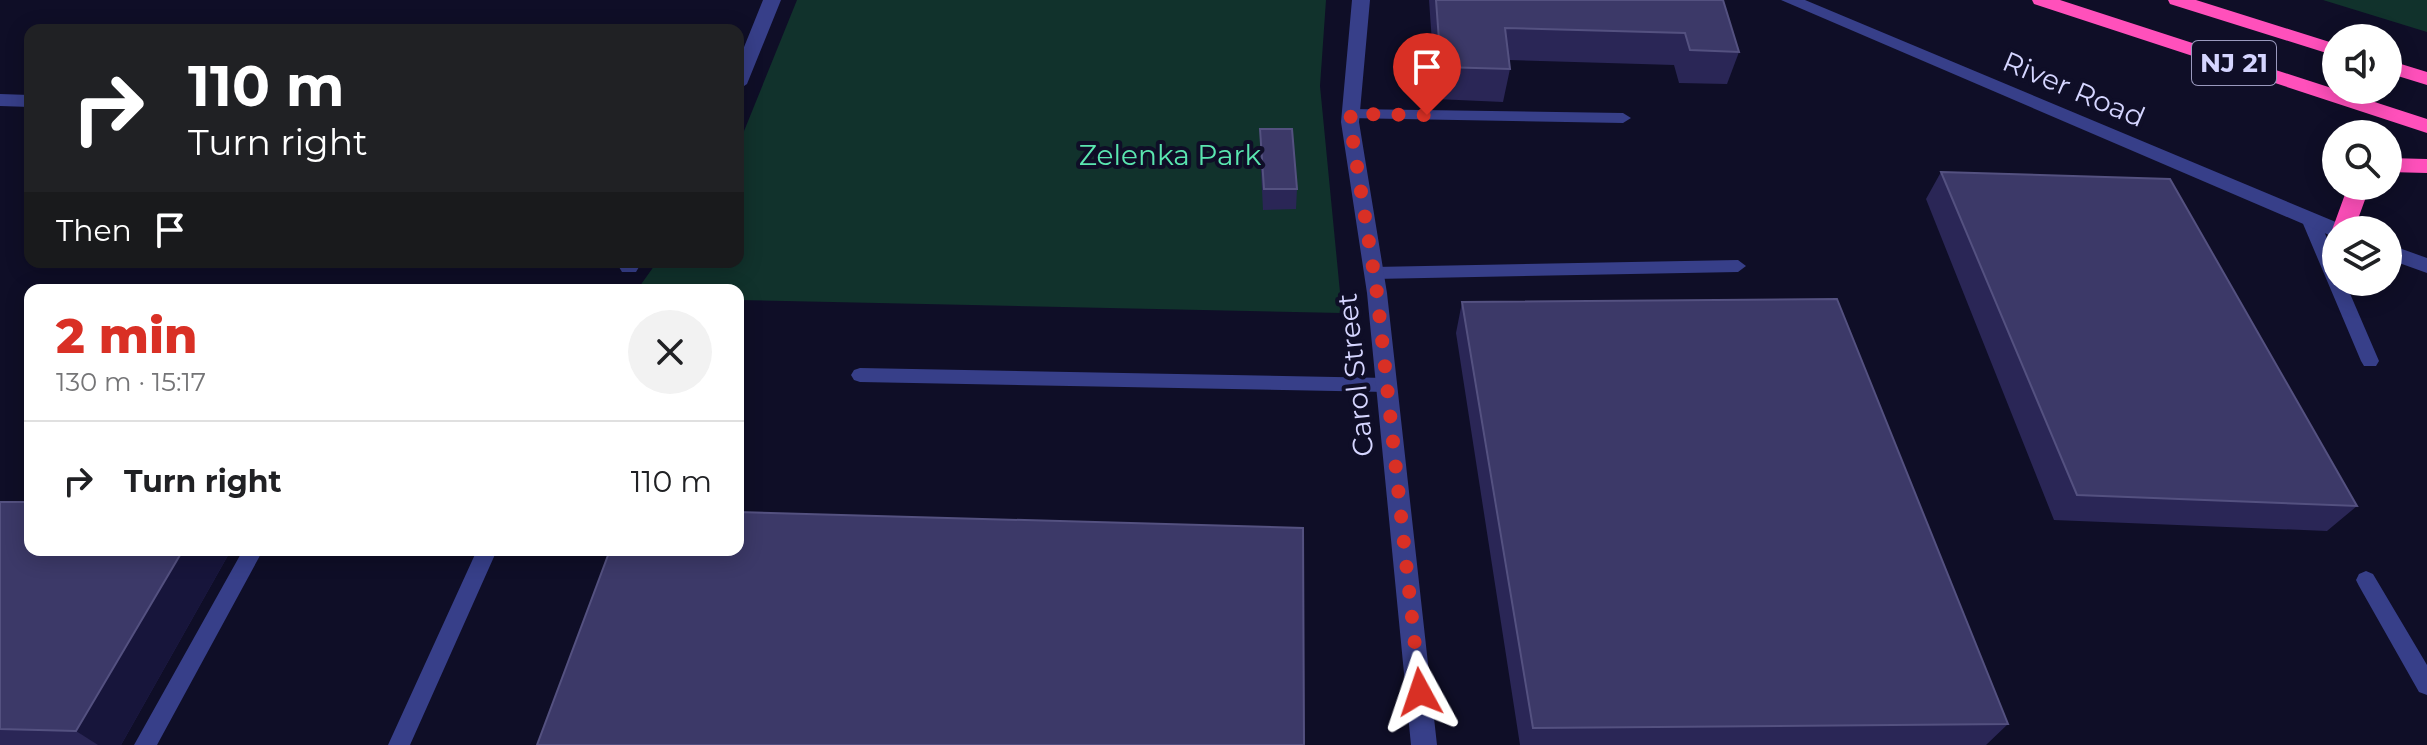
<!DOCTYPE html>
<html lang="en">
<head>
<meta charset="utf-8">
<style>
	:root { --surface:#fff; --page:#f2f2f2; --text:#202124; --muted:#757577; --line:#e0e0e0; --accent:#d93025 }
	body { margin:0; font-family:Montserrat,sans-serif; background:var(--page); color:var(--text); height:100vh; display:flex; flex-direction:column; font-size:30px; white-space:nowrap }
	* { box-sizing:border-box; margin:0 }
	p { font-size:26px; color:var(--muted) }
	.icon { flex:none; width:44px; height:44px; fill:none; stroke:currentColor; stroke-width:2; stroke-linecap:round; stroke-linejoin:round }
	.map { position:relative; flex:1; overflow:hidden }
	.details { position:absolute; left:24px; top:284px; width:720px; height:272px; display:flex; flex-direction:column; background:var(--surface); border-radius:16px; box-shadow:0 4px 20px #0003 }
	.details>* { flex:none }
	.guide { position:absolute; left:24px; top:24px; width:720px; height:244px; border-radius:16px; box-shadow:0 4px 20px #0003; background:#202124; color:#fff; overflow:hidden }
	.fabs { position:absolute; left:2322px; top:24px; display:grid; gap:16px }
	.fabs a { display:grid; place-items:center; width:80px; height:80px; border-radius:50%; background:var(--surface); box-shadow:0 4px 20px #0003; font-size:40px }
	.pin { position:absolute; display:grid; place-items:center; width:68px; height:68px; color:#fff; margin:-82px -34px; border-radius:50% 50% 50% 0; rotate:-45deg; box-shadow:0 0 8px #0007 }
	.pin .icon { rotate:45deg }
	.me { position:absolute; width:88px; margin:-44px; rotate:355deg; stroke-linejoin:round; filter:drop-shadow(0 0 6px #0008) }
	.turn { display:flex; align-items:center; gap:28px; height:168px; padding:0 32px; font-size:36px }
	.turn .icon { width:104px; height:104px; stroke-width:2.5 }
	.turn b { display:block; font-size:56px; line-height:68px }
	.then { display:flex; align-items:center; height:76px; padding:0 32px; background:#0003; gap:16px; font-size:30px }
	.round { display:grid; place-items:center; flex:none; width:84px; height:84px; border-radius:42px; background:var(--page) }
	.summary { display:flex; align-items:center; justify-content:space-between; height:136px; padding:0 32px }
	h1 { font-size:48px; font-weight:800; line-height:60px; color:var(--accent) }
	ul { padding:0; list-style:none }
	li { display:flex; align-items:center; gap:24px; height:120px; padding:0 32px; border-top:2px solid var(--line) }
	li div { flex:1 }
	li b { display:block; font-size:30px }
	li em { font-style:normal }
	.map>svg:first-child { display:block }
</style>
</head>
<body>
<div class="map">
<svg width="2427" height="745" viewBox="0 0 2427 745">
	<rect width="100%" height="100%" fill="#0f0e27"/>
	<path fill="#11322c" d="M797,0H1326L1320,86L1342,313L738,300V290H637L657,262H738V146Z
		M2323,0H2427V32Z"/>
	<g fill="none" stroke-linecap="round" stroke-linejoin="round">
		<path fill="#373f89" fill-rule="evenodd" d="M1351,109L1623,113L1631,118L1623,123L1346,118L1343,114Z
			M2309,213C2326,220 2336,264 2336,282H2345L2379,361L2376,366H2364L2361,361L2301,219Z
			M1738,260L1746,266L1738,272L1374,279L1366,273L1374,267Z
			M860,368L1387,378L1393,380L1396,385L1393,390L1387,392L860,382L854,380L851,375L854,370Z
			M243,550H263L157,745H134Z
			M477,550H497L410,745H388Z
			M2366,571L2373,574L2427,665V695L2419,692L2359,586L2356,580L2359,574Z"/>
		<path fill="#373f89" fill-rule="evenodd" d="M763,0H781L747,84L738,90V62Z
			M1352,0H1370L1359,122L1387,293L1437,745H1411L1367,293L1341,122Z
			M0,94L30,95V107L0,106Z
			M622,262H642L636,272H622L619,267Z"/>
		<path fill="#373f89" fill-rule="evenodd" d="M1781,0H1805L2343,225L2346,230H2336V237L2329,235Z
			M2388,244L2427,258V273L2388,259Z"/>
		<path fill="#ff50bb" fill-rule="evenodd" d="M2032,0H2060L2427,119V133L2034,4Z
			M2168,0H2196L2336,44V56L2170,4Z
			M2388,60L2427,72V85L2388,73Z
			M2388,158L2427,159V173L2388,172Z
			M2348,186H2370L2354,230H2336V236L2332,230Z"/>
	</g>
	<path fill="#2a2656" d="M1429,0H1723L1739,52L1727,84L1679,83L1674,65L1509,60L1510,69L1503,102L1436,99Z
		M1260,129L1297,189L1296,209L1263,210L1260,150Z
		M1941,172L2357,506L2327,531L2054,520L1926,199Z
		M1462,302L2008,724L1986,745H1520L1456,333Z
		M0,502L30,550H231L121,745H0Z"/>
	<path fill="#17153b" d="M183,550H231L121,745H98L76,731Z"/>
	<path fill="#3c3968" stroke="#545180" stroke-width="2" d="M1436,0H1723L1739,52L1690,50L1685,33L1505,28L1510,69L1441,67Z
		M1260,129H1292L1297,189H1264Z
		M1941,172L2170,179L2357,506L2077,495Z
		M1837,299L2008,724L1533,728L1462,302Z
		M0,502H30V550H183L76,731L0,729Z
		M738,512L1303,528L1304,745H537L610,550H738Z"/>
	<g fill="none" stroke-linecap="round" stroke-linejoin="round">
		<path stroke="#d93025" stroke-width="14" stroke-dasharray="0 25.2" d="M1420,692L1377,293L1350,122L1351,114L1427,115"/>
	</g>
	<g text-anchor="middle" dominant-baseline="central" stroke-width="8" stroke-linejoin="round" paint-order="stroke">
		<rect fill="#0f0e27" stroke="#9a99be" stroke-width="2" x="2192" y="41" width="84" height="44" rx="6"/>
		<g font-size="26" font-weight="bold" fill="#d5d5ff">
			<text x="2234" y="63">NJ 21</text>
		</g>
		<g font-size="28" fill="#d5d5ff" stroke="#0f0e27">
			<text transform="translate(2074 89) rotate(23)">River Road</text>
			<text transform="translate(1355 375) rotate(-96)">Carol Street</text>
		</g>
		<g font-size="28" fill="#5ae6b0" stroke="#0f0e27">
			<text x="1170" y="155">Zelenka Park</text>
		</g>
	</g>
</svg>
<div class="fabs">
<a><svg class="icon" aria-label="sound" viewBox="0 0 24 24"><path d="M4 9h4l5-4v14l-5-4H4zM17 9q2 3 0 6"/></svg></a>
<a><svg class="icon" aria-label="search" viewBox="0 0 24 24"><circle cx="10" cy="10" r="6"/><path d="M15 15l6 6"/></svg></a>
<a><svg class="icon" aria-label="layers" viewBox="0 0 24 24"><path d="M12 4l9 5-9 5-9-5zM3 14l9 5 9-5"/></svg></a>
</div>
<div class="pin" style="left:1427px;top:115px;background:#d93025"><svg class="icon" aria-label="arrive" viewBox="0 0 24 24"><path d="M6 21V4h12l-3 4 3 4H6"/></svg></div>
<svg class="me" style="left:1420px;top:692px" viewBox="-20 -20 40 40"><path d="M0-17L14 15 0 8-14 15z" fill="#d93025" stroke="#fff" stroke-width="4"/></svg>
<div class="guide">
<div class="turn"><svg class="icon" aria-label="right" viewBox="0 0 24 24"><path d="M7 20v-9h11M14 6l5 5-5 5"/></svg><div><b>110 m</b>Turn right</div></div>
<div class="then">Then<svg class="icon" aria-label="arrive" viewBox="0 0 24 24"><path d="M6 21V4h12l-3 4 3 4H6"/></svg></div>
</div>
<section class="details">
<div class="summary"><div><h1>2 min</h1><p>130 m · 15:17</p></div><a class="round"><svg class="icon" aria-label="close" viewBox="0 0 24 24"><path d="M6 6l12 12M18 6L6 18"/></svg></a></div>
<ul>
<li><svg class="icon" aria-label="right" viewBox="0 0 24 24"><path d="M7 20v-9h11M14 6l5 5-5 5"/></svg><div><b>Turn right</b></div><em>110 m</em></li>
</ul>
</section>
</div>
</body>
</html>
